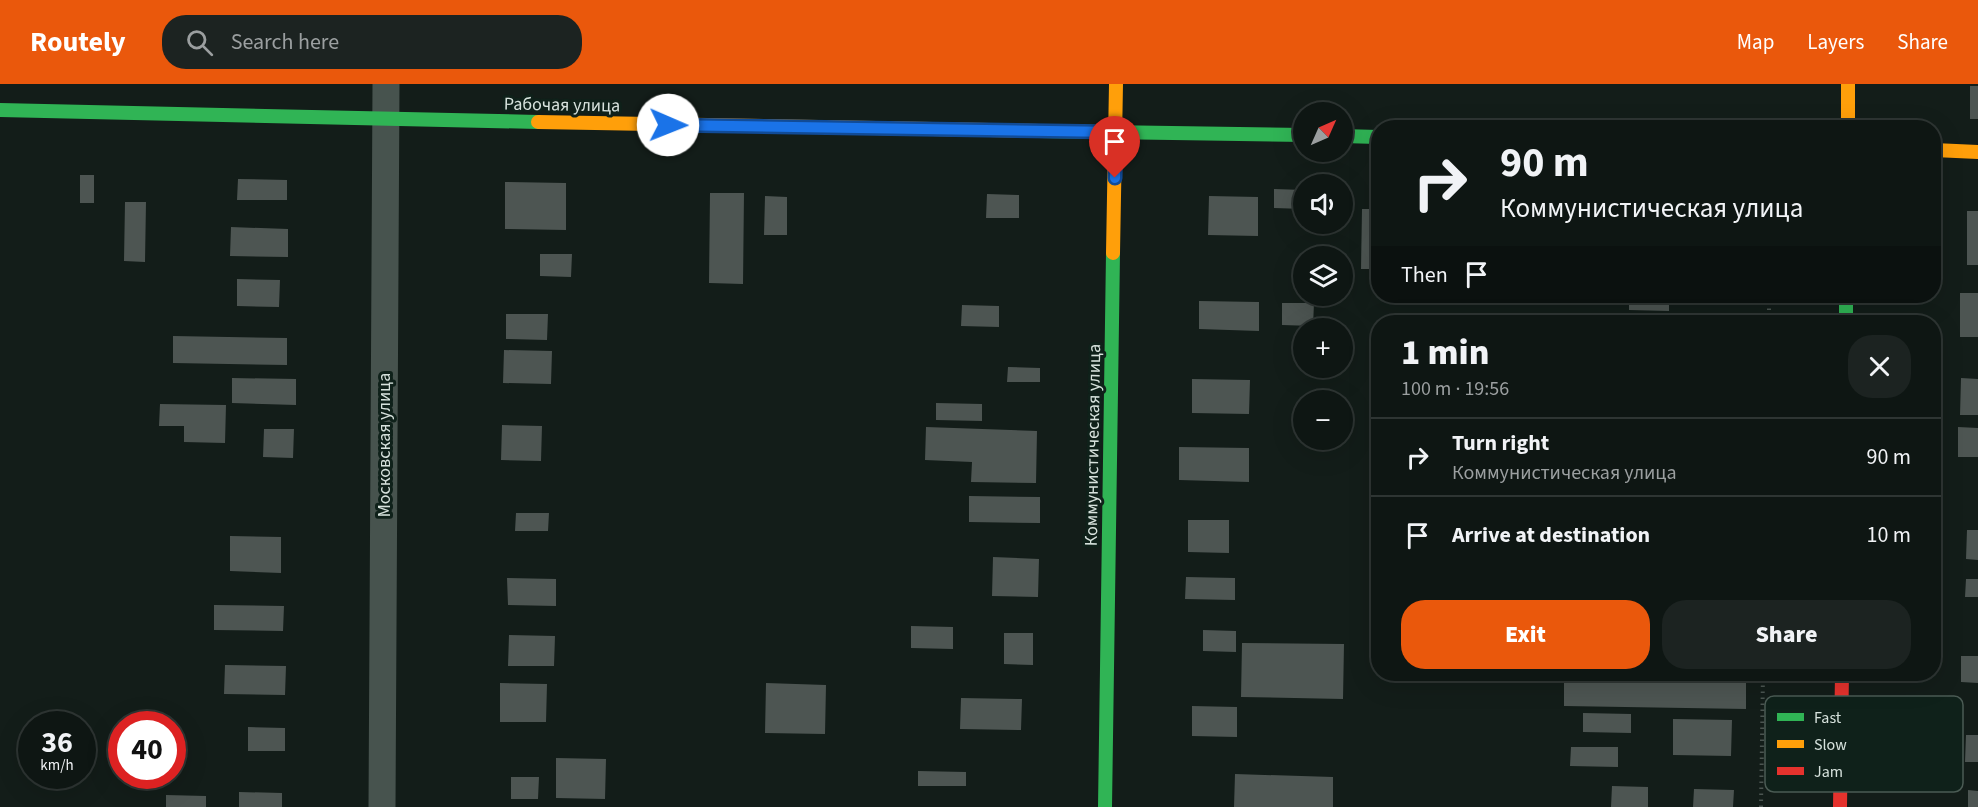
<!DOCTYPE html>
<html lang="en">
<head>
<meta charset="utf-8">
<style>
	:root { --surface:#0e1613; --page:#1c2321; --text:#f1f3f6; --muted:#9b9fa0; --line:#2e3533; --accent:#ea580c }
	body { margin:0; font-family:"Source Sans 3",sans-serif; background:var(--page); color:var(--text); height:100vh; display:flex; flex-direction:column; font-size:22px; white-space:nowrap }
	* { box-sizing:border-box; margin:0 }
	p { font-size:20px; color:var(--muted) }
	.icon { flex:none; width:33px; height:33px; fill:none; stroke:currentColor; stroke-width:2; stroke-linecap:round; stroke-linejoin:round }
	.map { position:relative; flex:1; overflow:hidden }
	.panel { position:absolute; left:1371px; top:231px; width:570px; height:366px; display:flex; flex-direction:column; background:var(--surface); border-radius:24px; box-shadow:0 6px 24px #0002,0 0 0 2px var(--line) }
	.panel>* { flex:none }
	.top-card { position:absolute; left:1371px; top:36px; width:570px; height:183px; border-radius:24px; box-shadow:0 6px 24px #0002,0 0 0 2px var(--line); background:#0e1613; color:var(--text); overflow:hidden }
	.needle { width:39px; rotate:45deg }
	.buttons { position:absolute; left:1293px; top:18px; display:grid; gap:12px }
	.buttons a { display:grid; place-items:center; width:60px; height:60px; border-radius:50%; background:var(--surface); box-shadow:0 6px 24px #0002,0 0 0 2px var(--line); font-size:30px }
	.speed { position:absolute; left:18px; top:627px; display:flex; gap:12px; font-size:30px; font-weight:700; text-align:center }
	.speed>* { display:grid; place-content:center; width:78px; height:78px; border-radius:50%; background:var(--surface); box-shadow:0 6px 24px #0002,0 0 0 2px var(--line); line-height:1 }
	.speed small { font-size:15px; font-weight:400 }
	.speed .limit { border:9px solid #d22; background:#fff; color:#111 }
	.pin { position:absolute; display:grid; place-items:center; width:51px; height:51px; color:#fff; margin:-62px -26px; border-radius:50% 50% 50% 0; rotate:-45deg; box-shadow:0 0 6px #0007 }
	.pin .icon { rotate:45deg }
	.me { position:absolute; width:66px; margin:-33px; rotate:91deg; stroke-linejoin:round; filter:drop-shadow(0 0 4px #0008) }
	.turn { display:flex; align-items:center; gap:21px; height:126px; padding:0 30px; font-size:27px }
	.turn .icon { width:78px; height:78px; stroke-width:2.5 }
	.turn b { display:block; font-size:42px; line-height:51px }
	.then { display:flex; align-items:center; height:57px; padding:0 30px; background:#0003; gap:12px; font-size:22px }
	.round { display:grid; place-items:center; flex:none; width:63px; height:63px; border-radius:24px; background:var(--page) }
	.head { display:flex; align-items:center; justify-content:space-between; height:102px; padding:0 30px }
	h1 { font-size:36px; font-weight:800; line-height:45px }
	.action { display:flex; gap:12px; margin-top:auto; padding:12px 30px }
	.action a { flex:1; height:69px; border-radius:24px; background:var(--accent); color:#fff; font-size:24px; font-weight:800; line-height:69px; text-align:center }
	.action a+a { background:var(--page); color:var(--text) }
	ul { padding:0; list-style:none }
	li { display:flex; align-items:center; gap:18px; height:78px; padding:0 30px; border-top:2px solid var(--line) }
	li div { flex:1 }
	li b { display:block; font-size:22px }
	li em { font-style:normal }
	header { display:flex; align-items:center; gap:36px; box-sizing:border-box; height:84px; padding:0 30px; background:var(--accent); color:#fff }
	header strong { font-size:28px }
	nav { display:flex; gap:33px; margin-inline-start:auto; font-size:21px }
	.search { width:420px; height:54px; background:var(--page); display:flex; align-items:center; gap:15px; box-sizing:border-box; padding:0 21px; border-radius:24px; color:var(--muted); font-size:22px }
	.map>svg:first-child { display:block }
</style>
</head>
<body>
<header>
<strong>Routely</strong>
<div class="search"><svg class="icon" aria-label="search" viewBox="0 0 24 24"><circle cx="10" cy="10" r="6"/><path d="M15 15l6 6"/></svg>Search here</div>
<nav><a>Map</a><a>Layers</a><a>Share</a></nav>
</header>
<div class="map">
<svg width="1978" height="723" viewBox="0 0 1978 723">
	<rect width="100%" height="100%" fill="#131d19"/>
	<path fill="#4d5552" d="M1970,2H1978V35H1970Z
		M80,91H94V119H80Z
		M238,95L287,96V116H237Z
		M505,98L566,99V146L505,145Z
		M1274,105L1304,106V125L1274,124Z
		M710,109H744L743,200L709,199Z
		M987,110L1019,111V134H986Z
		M765,112L787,113V151H764Z
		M1209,112L1258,113V152L1208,151Z
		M125,118H146L145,178L124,177Z
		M1362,125H1378V185H1361Z
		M1967,127H1978V181H1967Z
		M231,143L288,145V173L230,172Z
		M540,170H572L571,193L540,192Z
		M237,195L280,196L279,223L237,222Z
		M1960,209H1978V253H1960Z
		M1569,212H1594V221H1569Z
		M1629,212H1669V227L1629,226Z
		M1199,217L1259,218V247L1199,245Z
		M1282,219H1314L1313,242L1282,241Z
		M962,221L999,222V243L961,242Z
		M506,230H548L547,256L506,255Z
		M1513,234L1564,235V238H1513Z
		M173,252L287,254V281L173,279Z
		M504,266L552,267L551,300L503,299Z
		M1008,283L1040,284V298H1007Z
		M232,294L296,295V321L232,319Z
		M1961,294L1978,295V331H1960Z
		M1192,295L1250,296L1249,330L1192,329Z
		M936,319L982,320V337L936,336Z
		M160,320L226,321L225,359L184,358V342H159Z
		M502,341L542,342L541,377L501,376Z
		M926,343L1037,347L1036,399L971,398L972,378L925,376Z
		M1958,343L1978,344V373H1958Z
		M264,345H294L293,374L263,373Z
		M1179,363L1249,364V398L1179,396Z
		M969,412L1040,413V439L969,438Z
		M516,429H549L548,447H515Z
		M1188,436H1229V469L1188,468Z
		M1967,446H1978V476L1966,475Z
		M230,452L281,453V489L230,487Z
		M993,473L1039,475L1038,513L992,512Z
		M1186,493L1235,494V516L1185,515Z
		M507,494L556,495V522L508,521Z
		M1966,495H1978V513H1965Z
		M214,521L284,522L283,547L214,546Z
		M911,542L953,543V565L911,564Z
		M1203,546L1236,547V568L1203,567Z
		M1004,549H1033V581L1004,580Z
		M509,551L555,552L554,582H508Z
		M1242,559L1344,560L1343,615L1241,613Z
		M1961,572H1978V599L1961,598Z
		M225,581L286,582L285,611L224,610Z
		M1564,590H1746V625L1564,622Z
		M500,599L547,600L546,638H500Z
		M766,599L826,601L825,650L765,649Z
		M961,614L1022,615L1021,646L960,645Z
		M1192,622L1237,623V653L1192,652Z
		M1583,629L1631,630V649L1583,648Z
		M1673,635L1732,636L1731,672L1673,671Z
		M248,643L285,644V667H248Z
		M1966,651H1978V678H1965Z
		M1571,663H1618V683L1570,682Z
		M556,674L606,675L605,715L556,714Z
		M918,687L966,688V702H918Z
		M1235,690L1333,693V723H1234Z
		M511,693H539L538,715H511Z
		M1612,702L1648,703V723H1611Z
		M1694,705L1734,706L1733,723H1693Z
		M1968,706L1978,707V723H1968Z
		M239,708L282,709V723H239Z
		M166,711L206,712V723H166Z"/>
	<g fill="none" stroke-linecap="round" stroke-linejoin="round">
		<path stroke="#4b5551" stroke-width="4" stroke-dasharray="1.5 4.5" stroke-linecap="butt" d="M1769,238V212
			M1761,723L1763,590"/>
		<path stroke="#47534e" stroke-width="27" d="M382,723L386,0"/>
		<path stroke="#30b455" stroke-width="14" d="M0,26L538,38
			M1039,47L1304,51
			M1342,52L1378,53
			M1846,212V238
			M1105,723L1113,169"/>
		<path stroke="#ff9f0a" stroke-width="14" d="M1848,0V44
			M538,38L1039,47
			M1934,66L1978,68
			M1113,169L1116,0"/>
		<path stroke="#e5322d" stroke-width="14" d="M1840,723L1842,590"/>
	</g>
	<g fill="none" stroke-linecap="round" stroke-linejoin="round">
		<defs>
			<path id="route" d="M668,41L1116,48L1115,94"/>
		</defs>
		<use href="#route" stroke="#114b97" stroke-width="15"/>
		<use href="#route" stroke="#1a73e8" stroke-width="10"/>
	</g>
	<g text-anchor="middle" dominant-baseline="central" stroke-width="6" stroke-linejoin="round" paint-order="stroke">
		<g font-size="18" fill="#d7e2dd" stroke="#0f211a">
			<text transform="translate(562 21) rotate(1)">Рабочая улица</text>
			<text transform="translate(384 361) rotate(-90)">Московская улица</text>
			<text transform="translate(1093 361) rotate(-89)">Коммунистическая улица</text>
		</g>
	</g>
	<rect x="1765" y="612" width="198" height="96" rx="9" fill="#0f211a" stroke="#4b5b54" stroke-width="1.5"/>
	<rect x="1777" y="629" width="27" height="8" fill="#30b455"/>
	<rect x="1777" y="656" width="27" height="8" fill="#ff9f0a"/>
	<rect x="1777" y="683" width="27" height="8" fill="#e5322d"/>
	<g font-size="16" fill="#d7e2dd">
		<text x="1814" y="639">Fast</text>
		<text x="1814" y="666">Slow</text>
		<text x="1814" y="693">Jam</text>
	</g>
</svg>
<div class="buttons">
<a><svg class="needle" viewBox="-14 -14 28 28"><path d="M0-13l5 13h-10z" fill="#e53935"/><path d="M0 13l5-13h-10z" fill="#9b9fa0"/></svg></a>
<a><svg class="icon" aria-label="sound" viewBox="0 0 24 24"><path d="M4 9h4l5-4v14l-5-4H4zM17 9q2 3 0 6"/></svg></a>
<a><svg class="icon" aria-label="layers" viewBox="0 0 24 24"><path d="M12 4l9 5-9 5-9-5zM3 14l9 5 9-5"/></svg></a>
<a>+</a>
<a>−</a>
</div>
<div class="speed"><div>36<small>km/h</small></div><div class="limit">40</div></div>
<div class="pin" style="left:1115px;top:94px;background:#d93025"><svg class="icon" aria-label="arrive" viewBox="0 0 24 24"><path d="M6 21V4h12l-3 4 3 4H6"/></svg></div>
<svg class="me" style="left:668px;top:41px" viewBox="-20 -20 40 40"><circle r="19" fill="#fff"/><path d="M0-13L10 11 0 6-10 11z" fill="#1a73e8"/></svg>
<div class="top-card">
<div class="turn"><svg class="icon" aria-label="right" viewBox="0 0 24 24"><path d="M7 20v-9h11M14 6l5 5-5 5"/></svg><div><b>90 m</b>Коммунистическая улица</div></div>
<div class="then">Then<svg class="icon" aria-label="arrive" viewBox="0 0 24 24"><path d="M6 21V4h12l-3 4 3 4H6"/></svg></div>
</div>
<section class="panel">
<div class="head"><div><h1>1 min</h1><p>100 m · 19:56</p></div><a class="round"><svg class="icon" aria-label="close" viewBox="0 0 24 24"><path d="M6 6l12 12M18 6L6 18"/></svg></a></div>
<ul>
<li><svg class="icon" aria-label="right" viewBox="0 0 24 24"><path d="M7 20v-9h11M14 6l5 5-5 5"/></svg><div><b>Turn right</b><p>Коммунистическая улица</p></div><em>90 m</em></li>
<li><svg class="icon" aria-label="arrive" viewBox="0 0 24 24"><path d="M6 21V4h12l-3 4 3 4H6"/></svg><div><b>Arrive at destination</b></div><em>10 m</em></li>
</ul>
<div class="action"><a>Exit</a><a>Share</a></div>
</section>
</div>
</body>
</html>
